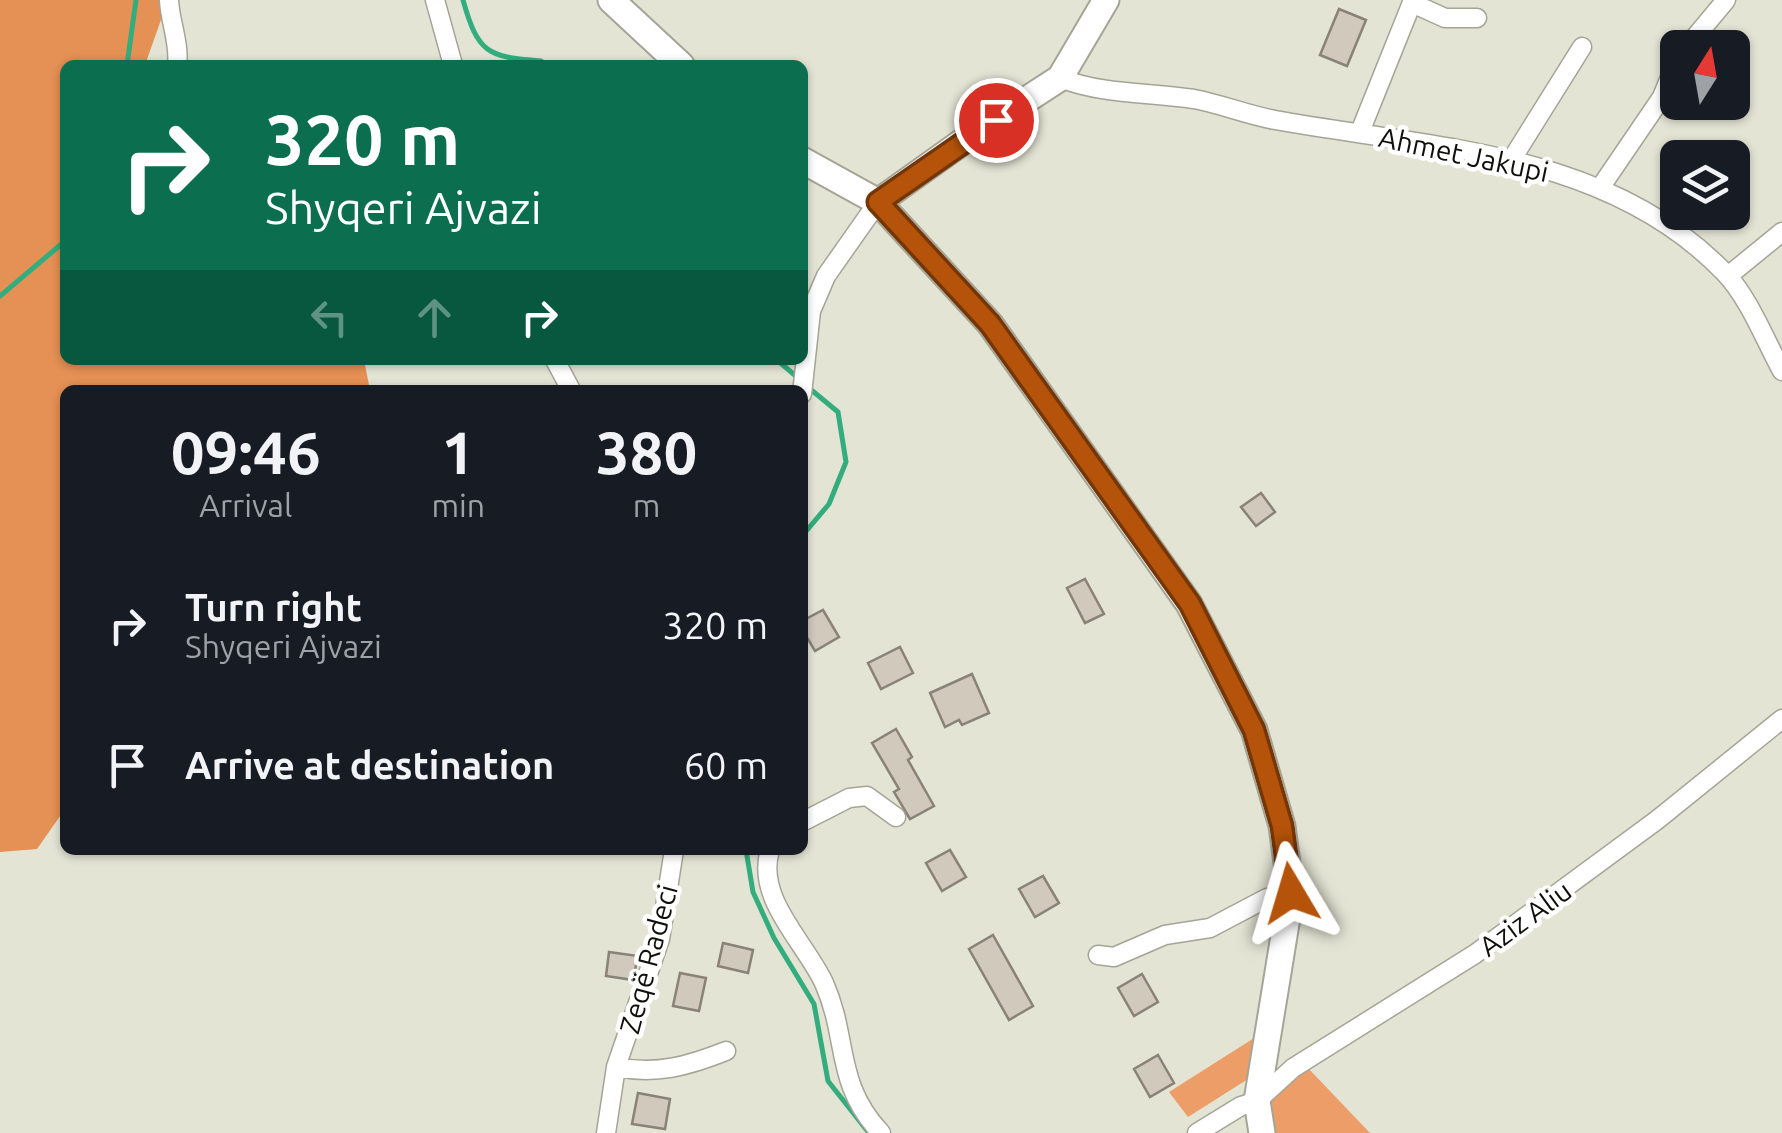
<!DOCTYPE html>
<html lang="en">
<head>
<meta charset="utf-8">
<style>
	:root { --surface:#171b24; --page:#20242c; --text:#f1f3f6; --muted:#9ea1a6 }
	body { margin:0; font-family:Ubuntu,sans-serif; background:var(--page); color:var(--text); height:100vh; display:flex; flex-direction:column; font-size:38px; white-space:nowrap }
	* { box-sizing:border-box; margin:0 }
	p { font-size:32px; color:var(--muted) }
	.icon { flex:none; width:55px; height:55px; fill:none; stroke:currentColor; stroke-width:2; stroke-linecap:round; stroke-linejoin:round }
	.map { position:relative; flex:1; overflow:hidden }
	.sheet { position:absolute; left:60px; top:385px; width:748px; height:470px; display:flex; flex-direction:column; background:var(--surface); border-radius:15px; box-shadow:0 2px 8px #0004 }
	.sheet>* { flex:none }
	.guide { position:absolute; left:60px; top:60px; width:748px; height:305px; border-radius:15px; box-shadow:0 2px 8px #0004; background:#0b6e4f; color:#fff; overflow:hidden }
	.needle { width:65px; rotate:11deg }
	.buttons { position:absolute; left:1660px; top:30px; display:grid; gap:20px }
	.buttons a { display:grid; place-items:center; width:90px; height:90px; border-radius:15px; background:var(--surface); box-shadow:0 2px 8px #0004; font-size:50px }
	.pin { position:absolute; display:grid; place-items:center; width:85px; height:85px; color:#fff; margin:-42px; border:5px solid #fff; border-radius:50%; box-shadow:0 2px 10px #0007 }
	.me { position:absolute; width:110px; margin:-55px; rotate:353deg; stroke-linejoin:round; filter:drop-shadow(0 0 8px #0008) }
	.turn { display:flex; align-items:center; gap:35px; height:210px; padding:0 40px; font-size:45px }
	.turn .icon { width:130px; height:130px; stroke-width:2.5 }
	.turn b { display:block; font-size:70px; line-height:85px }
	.lanes { display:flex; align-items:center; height:95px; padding:0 40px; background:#0003; justify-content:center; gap:50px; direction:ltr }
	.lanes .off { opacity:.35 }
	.eta { display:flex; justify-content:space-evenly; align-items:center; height:170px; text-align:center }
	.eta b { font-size:60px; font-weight:700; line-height:70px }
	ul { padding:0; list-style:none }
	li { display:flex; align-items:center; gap:30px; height:140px; padding:0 40px }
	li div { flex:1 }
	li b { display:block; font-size:38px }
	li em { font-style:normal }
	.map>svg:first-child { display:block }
</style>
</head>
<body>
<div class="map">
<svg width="1782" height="1133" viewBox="0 0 1782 1133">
	<rect width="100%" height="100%" fill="#e4e4d5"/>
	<path fill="#ed9d67" d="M1262,1033L1256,1074L1188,1117L1169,1092Z
		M1308,1068L1370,1133H1272L1269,1098Z"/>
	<path fill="#e59054" d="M0,0H168L145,65H65V360H364L370,390H65V809L37,849L0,852Z"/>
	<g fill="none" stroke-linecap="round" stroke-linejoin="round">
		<path stroke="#33ad7e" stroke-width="5" d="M463,0C478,53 487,57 541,61L546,65
			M127,65L136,0
			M0,296L65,241
			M777,360L797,377
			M802,536L829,504L846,462L838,412L809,388
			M746,850L753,892L774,938L814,1004L828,1081L869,1133"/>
	</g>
	<path fill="#d1c9bc" stroke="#898276" stroke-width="2.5" d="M1339,9L1366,20L1347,66L1320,55Z
		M1261,493L1275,512L1256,526L1241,507Z
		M1085,579L1104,614L1085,623L1067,588Z
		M823,610L839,637L815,651L802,629V621Z
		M900,647L913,673L881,689L868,663Z
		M972,674L989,713L962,725L959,720L945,727L930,693Z
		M896,729L912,757L908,760L934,806L910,819L894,792L899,789L872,743Z
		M950,850L966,877L942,891L926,863Z
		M1043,876L1059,903L1035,917L1019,889Z
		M993,935L1033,1006L1009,1020L969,949Z
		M723,943L753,950L748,973L718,966Z
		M609,952L638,956L633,980L606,976Z
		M680,973L706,978L699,1011L673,1006Z
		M1142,974L1158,1002L1134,1016L1118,988Z
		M1158,1055L1174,1083L1150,1097L1134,1069Z
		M638,1093L670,1099L665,1129L632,1124Z"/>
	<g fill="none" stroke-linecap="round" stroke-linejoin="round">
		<defs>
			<path id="street" d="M169,0C170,22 180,44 177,65
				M435,0L453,65
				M1412,3L1445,18H1477
				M1686,48L1726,0
				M1060,78C1103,95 1149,92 1194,99C1221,104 1247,115 1275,120C1431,148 1608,151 1725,273C1749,298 1765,340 1782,371
				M1360,132L1413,0
				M1512,159L1582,47
				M1600,188L1662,97L1678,58
				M1728,276L1782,232
				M555,360L571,390
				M802,394L811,311L826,276L878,202
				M802,822L849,798L867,796L896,817
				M770,850C755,898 805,942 824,983C849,1039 834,1083 881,1133
				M1098,955L1114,957L1165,935L1210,928L1267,898L1291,893
				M616,1067C657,1075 688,1066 726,1051
				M606,1133L616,1067L660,939L674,850
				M1197,1133L1241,1106L1257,1101L1293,1068L1475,954L1657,820L1782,719"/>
			<path id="secondary" d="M611,0L681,65
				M802,160L878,202L990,324L1189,604L1254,730L1282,826L1291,893L1257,1101L1262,1133
				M878,202L972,135L1060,78L1106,0"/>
		</defs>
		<use href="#street" stroke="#a4a596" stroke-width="21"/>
		<use href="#secondary" stroke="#a4a596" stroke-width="29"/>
		<use href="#street" stroke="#fff" stroke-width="18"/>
		<use href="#secondary" stroke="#fff" stroke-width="25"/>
	</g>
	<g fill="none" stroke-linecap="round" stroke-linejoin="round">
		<defs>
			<path id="route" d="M996,120L878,202L990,324L1190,604L1254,730L1282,826L1291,893"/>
		</defs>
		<use href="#route" stroke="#753606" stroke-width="25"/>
		<use href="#route" stroke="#b45309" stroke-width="18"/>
	</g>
	<g text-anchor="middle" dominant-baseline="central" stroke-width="9" stroke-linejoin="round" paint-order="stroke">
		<g font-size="28" fill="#0f100b" stroke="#fff">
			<text transform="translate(1464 154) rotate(12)">Ahmet Jakupi</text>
			<text transform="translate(1525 918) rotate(-36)">Aziz Aliu</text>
			<text transform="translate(648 959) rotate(-75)">Zeqë Radeci</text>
		</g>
	</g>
</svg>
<div class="buttons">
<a><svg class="needle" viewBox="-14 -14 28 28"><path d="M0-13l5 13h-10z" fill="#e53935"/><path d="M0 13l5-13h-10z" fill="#9ea1a6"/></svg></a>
<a><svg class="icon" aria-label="layers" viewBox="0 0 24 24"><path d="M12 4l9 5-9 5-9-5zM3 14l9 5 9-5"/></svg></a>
</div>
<div class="pin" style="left:996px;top:120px;background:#d93025"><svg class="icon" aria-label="arrive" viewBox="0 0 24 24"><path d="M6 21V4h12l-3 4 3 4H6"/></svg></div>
<svg class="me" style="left:1291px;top:893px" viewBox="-20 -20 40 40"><path d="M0-17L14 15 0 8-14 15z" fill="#b45309" stroke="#fff" stroke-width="4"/></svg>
<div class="guide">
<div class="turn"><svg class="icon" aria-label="right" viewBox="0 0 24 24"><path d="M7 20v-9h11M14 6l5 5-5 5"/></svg><div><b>320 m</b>Shyqeri Ajvazi</div></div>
<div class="lanes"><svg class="icon off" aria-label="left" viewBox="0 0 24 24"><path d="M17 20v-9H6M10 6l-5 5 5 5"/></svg><svg class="icon off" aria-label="ahead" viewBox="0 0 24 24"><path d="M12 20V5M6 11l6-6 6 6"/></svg><svg class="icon" aria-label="right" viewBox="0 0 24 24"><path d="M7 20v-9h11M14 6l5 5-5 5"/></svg></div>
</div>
<section class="sheet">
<div class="eta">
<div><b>09:46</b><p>Arrival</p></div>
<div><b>1</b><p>min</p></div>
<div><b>380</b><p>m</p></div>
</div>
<ul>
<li><svg class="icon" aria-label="right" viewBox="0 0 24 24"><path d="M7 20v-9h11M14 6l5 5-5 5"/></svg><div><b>Turn right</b><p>Shyqeri Ajvazi</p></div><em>320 m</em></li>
<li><svg class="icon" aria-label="arrive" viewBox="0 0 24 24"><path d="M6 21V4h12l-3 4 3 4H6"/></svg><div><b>Arrive at destination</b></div><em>60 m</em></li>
</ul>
</section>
</div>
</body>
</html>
